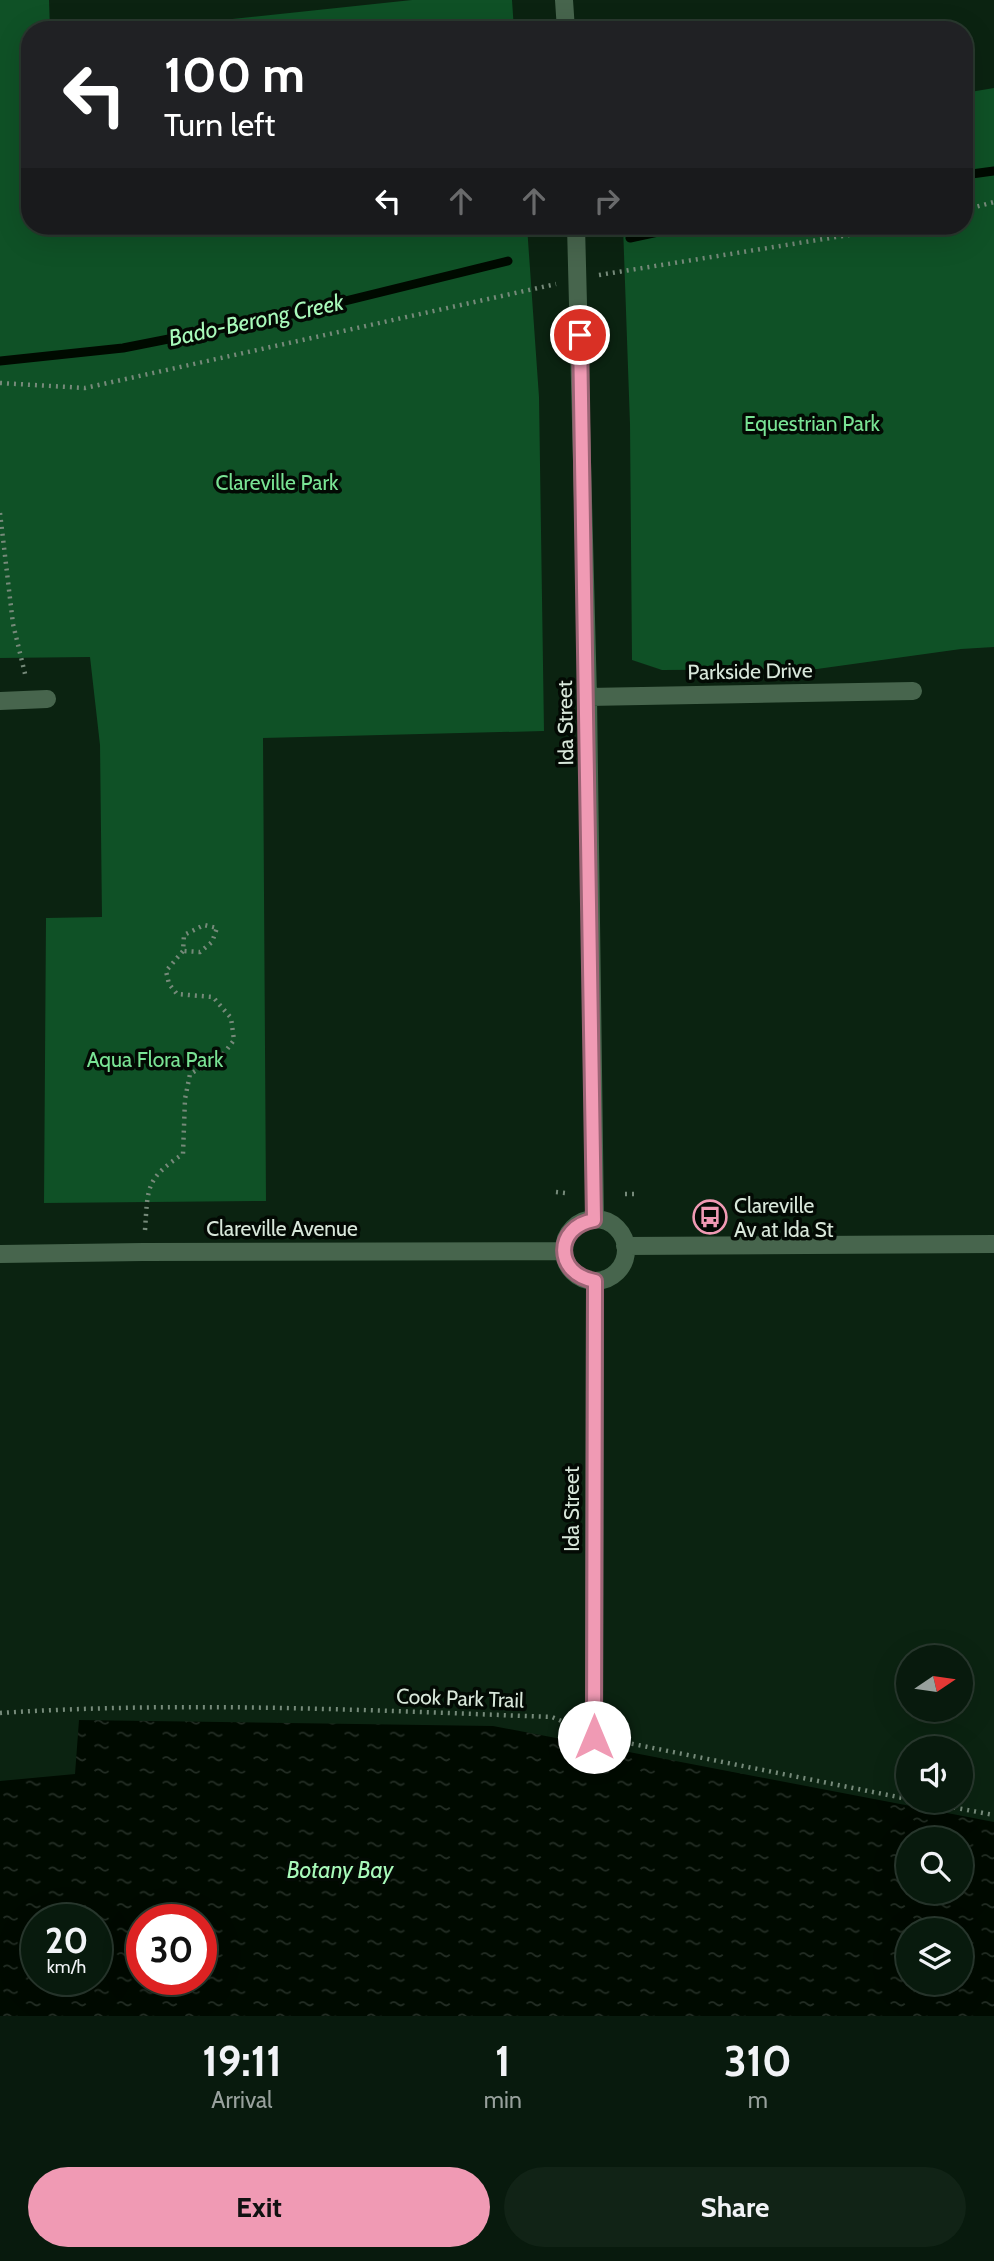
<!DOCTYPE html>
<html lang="en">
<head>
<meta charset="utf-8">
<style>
	:root { --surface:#081a0d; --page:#112316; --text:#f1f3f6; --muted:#98a19d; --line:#29382e; --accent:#f09ab4 }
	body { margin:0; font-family:Cabin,sans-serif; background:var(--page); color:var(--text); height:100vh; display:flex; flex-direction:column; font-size:26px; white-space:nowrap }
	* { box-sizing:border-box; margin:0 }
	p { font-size:23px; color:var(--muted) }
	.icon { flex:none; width:38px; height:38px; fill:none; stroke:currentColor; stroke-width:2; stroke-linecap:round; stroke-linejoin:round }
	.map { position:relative; height:2016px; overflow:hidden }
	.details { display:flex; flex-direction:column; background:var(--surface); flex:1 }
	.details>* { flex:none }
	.hud { position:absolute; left:21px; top:21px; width:952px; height:214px; border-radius:28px; box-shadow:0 7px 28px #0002,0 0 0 2px var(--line); background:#202124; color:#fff; overflow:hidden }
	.needle { width:46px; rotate:77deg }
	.controls { position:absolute; left:896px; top:1645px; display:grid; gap:14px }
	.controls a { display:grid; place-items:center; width:77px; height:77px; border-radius:50%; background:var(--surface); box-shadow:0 7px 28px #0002,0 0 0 2px var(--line); font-size:35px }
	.speed { position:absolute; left:21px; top:1904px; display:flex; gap:14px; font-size:35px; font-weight:700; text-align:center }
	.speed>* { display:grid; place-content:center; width:91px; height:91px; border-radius:50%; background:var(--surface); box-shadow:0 7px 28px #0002,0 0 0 2px var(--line); line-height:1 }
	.speed small { font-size:18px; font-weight:400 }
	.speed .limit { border:10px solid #d22; background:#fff; color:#111 }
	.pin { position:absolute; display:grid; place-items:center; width:60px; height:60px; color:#fff; margin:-30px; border:4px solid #fff; border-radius:50%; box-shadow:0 2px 7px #0007 }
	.me { position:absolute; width:77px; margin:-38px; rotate:0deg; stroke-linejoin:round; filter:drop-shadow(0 0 5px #0008) }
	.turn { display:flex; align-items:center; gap:24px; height:147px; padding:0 28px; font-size:32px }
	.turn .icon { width:91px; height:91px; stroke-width:2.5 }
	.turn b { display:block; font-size:49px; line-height:60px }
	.lanes { display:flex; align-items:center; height:66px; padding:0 28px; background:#0003; justify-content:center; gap:35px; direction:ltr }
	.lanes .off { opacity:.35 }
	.eta { display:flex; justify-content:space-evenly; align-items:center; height:119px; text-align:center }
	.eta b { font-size:42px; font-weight:700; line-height:49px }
	.primary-button { display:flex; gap:14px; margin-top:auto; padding:14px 28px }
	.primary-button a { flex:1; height:80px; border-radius:42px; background:var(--accent); color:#111; font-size:28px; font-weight:700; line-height:80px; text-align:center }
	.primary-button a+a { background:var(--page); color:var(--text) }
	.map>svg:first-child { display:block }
</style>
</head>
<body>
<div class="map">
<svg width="994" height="2016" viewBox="0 0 994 2016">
	<defs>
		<pattern id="water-ripples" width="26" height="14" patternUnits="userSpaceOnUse" patternTransform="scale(1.75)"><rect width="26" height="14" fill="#000a00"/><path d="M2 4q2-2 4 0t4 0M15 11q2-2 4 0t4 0" fill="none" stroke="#242e25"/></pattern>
	</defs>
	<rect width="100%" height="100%" fill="#0b2311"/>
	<path fill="#0f5126" d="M0,0H49L50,30H30V226H527L539,397L544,731L263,738L266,1201L44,1203L46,918L102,917L100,745L90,657L0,658Z
		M412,0H512L514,30H127Z
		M994,88V647L961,649L817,669L662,670L632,660L630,424L623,226H964V93Z"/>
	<path fill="url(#water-ripples)" fill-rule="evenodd" d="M79,1720L493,1726L994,1822V2016H0V1781L75,1774ZM908,1839H961V1892H908ZM37,1920H96V1979H37ZM142,1920H201V1979H142ZM908,1930H961V1983H908Z"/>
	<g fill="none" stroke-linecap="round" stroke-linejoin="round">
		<path stroke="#000a00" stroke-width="9" d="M964,175L994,171
			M630,238L686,226
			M0,361L123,348L280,317L508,261"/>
		<path stroke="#768a7a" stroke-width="4.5" stroke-dasharray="2 5" stroke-linecap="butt" d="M964,210L994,202
			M599,275L905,226
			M0,383L85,388L556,284
			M0,513L13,624L26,678
			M556,1192L565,1193
			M625,1194H634
			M145,1230C148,1188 145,1179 183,1154L185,1099L190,1074L222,1056L234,1040L231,1018L213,997L177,994L169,984L166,971L183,951L184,935L204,925L217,928L212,942L200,952L183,951
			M0,1713C183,1701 368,1710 552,1717L571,1725
			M618,1741L908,1799
			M919,1801L994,1815"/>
		<path stroke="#47654d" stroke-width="18" d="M564,0L566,30
			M576,226L588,697L595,1220
			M588,697L913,691
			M0,701L47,699
			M564 1250a31 31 0 1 1 62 0a31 31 0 1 1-62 0Z
			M625,1246L994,1244
			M0,1254L143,1252L564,1251
			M594,1737L595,1281"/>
	</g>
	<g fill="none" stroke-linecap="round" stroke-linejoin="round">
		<defs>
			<path id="route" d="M580,335L594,1220C554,1227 554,1274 595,1281L594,1737"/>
		</defs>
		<use href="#route" stroke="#9c6475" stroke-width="18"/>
		<use href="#route" stroke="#f09ab4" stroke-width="12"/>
	</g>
	<defs>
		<symbol id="bus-ring" viewBox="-11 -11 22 22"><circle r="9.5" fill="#030a04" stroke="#f09ab4" stroke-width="1.5"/><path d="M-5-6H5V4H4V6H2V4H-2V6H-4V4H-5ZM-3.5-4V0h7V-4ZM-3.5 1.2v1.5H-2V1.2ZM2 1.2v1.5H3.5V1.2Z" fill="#f09ab4"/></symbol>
	</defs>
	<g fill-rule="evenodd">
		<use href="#bus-ring" x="691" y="1198" width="38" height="38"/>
	</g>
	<g text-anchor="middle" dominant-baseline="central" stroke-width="7" stroke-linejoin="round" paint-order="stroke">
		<g font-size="21" fill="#79e394" stroke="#030a04">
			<text x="812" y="423">Equestrian Park</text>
			<text x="277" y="482">Clareville Park</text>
			<text x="155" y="1059">Aqua Flora Park</text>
		</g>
		<g font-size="21" fill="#d8e7da" stroke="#030a04">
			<text transform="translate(750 671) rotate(-1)">Parkside Drive</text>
			<text transform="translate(565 723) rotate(-91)">Ida Street</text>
			<text x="282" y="1228">Clareville Avenue</text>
			<text transform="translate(571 1509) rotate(-90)">Ida Street</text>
			<text transform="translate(460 1698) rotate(2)">Cook Park Trail</text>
		</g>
		<g font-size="21" fill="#d8e7da" stroke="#030a04" text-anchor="start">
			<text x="734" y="1205">Clareville<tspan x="734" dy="24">Av at Ida St</tspan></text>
		</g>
		<g font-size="23" font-style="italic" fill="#a8faba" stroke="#030a04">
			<text transform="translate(256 320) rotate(-12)">Bado-Berong Creek</text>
			<text x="340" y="1870">Botany Bay</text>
		</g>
	</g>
</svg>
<div class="controls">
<a><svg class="needle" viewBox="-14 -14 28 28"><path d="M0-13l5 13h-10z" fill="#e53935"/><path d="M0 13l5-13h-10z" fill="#98a19d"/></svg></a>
<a><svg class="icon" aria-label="sound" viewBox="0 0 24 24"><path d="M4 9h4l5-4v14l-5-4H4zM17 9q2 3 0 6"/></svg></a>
<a><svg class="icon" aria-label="search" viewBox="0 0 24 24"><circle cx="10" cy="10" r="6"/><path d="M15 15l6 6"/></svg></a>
<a><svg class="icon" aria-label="layers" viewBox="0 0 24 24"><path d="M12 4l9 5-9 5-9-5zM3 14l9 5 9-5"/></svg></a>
</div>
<div class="speed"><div>20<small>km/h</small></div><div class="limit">30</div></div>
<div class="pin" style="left:580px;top:335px;background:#d93025"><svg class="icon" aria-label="arrive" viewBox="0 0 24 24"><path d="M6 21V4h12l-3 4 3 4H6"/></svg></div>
<svg class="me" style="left:594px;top:1737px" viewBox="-20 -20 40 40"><circle r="19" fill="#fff"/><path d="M0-13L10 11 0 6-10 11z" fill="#f09ab4"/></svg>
<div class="hud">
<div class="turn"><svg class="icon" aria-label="left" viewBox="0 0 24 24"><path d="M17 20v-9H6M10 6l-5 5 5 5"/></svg><div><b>100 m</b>Turn left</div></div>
<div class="lanes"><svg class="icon" aria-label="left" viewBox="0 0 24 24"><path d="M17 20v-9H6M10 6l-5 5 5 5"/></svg><svg class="icon off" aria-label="ahead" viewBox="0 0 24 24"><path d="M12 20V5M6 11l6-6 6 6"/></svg><svg class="icon off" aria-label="ahead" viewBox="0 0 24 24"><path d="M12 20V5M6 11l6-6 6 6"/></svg><svg class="icon off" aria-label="right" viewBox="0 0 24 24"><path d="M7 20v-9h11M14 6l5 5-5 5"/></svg></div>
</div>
</div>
<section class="details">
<div class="eta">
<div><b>19:11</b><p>Arrival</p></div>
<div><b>1</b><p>min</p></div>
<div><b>310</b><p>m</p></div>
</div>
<div class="primary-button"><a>Exit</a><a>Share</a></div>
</section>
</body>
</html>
